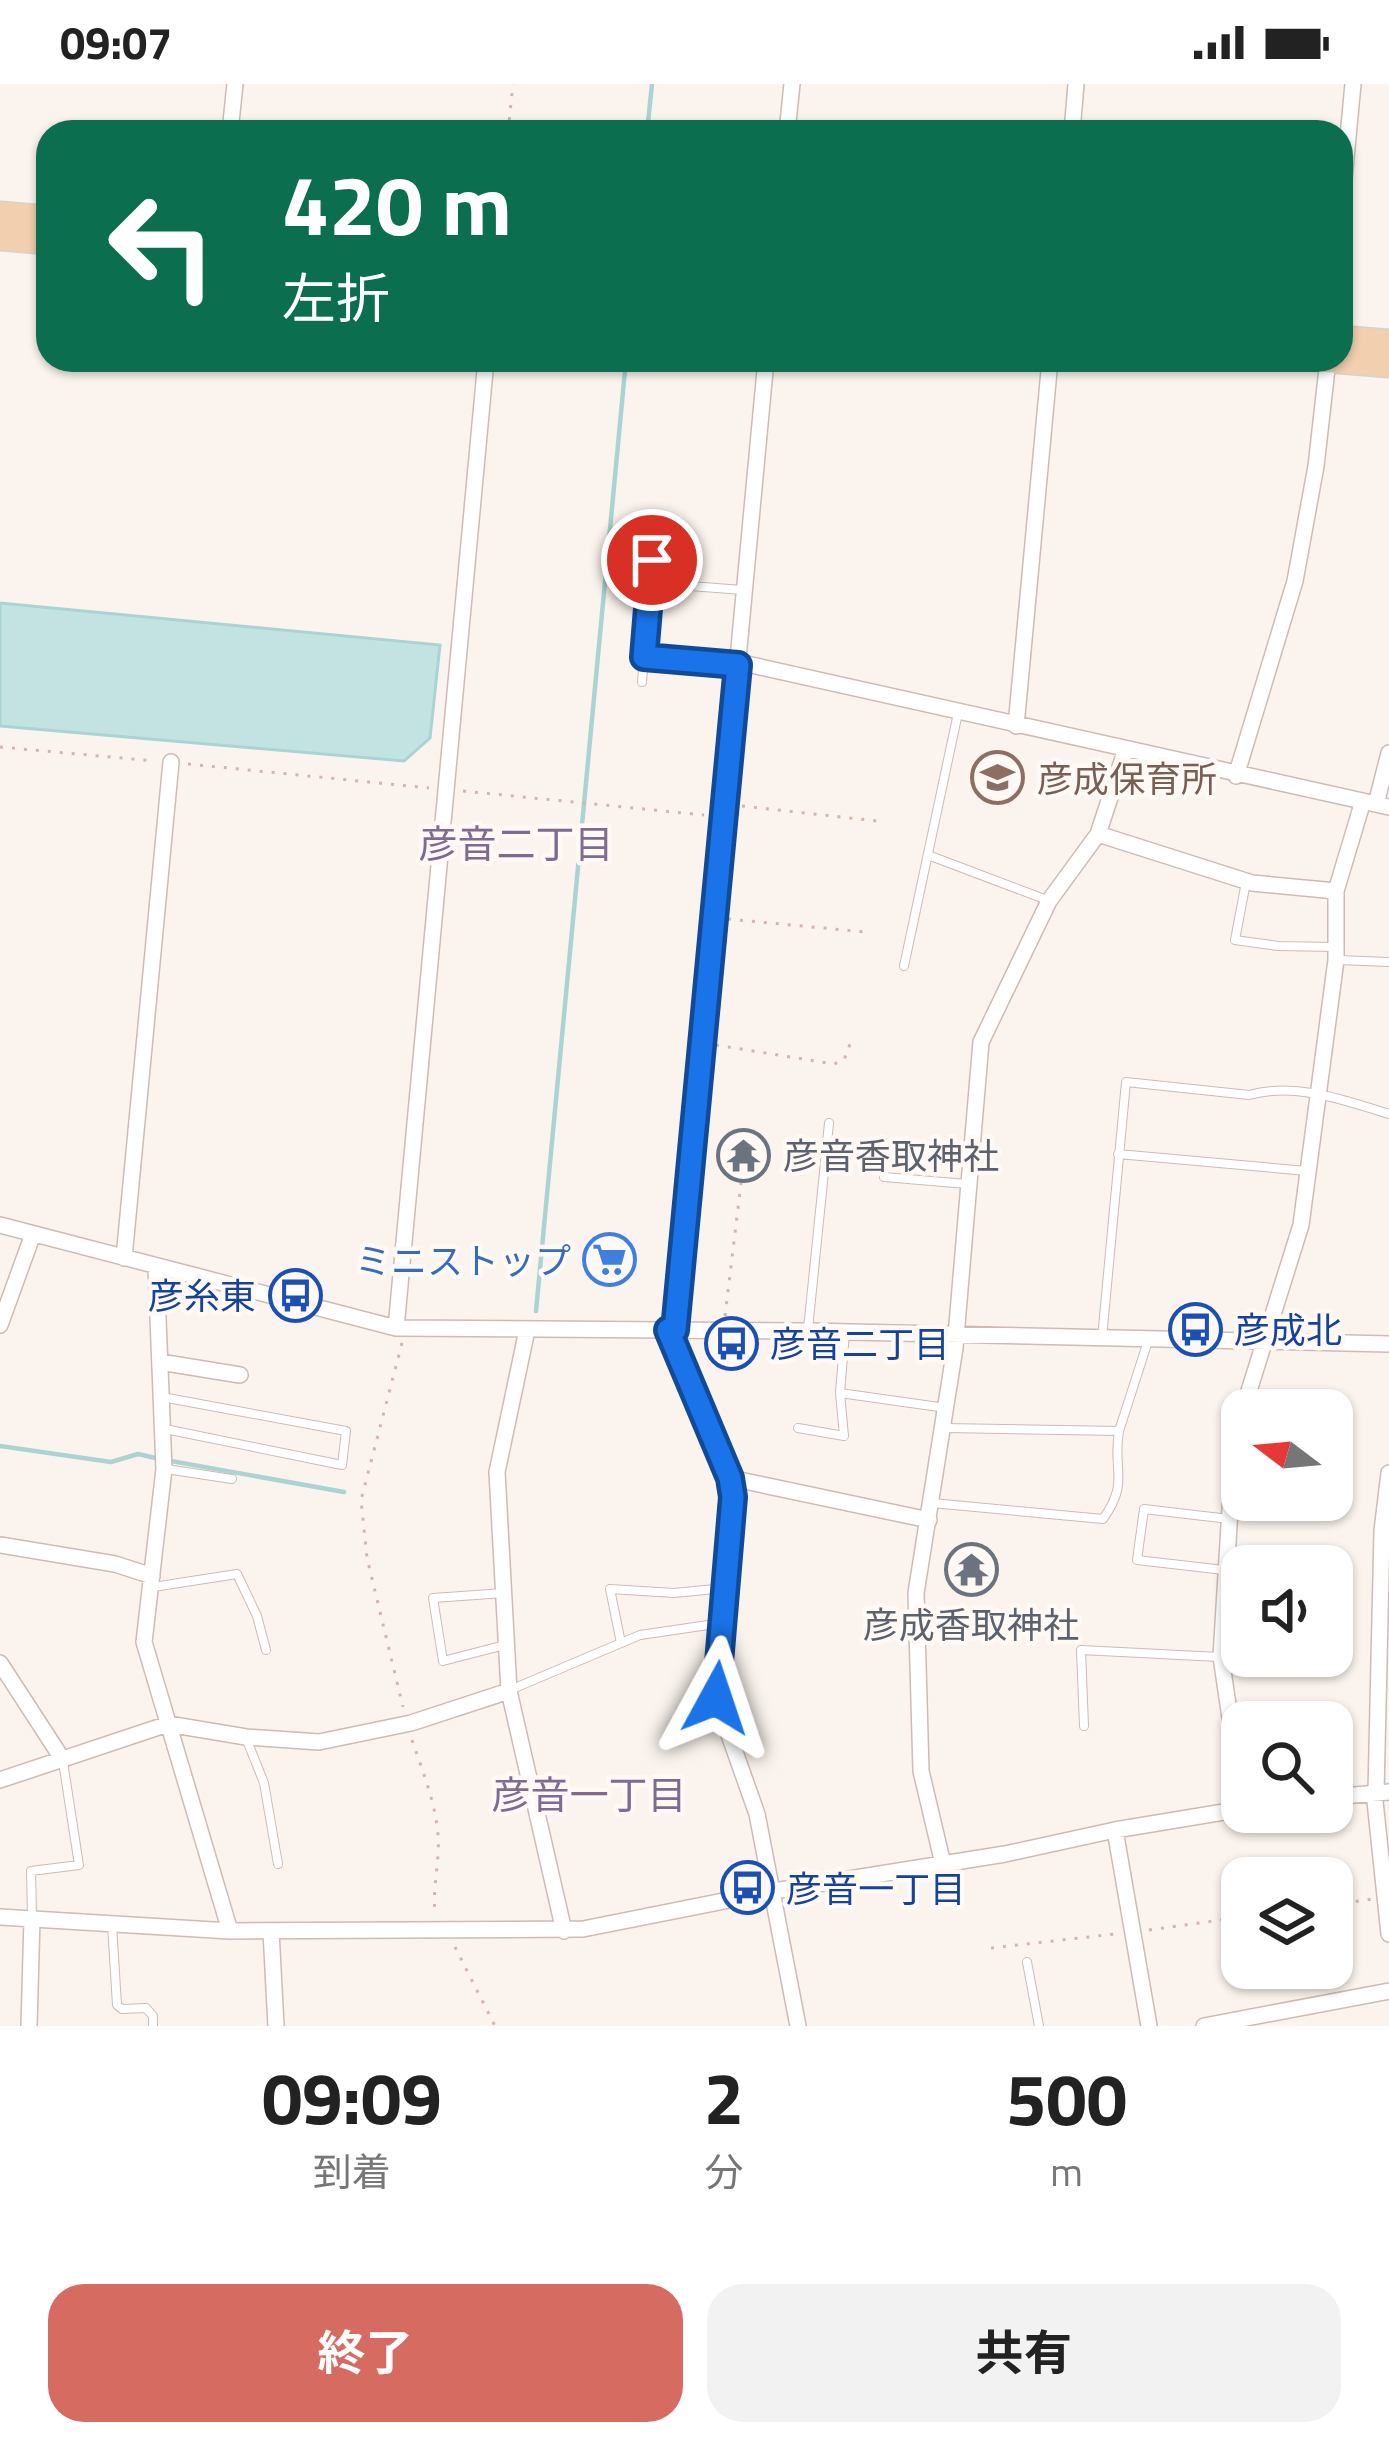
<!DOCTYPE html>
<html lang="ja">
<head>
<meta charset="utf-8">
<style>
	:root { --surface:#fff; --page:#f2f2f2; --text:#222; --muted:#767676; --accent:#d66b62 }
	body { margin:0; font-family:"Titillium Web","Noto Sans JP",sans-serif; background:var(--page); color:var(--text); height:100vh; display:flex; flex-direction:column; font-size:45px; white-space:nowrap }
	* { box-sizing:border-box; margin:0 }
	p { font-size:39px; color:var(--muted) }
	.icon { flex:none; width:66px; height:66px; fill:none; stroke:currentColor; stroke-width:2; stroke-linecap:round; stroke-linejoin:round }
	.map { position:relative; height:1942px; overflow:hidden }
	.side { display:flex; flex-direction:column; background:var(--surface); flex:1 }
	.side>* { flex:none }
	.hud { position:absolute; left:36px; top:36px; width:1317px; height:252px; border-radius:36px; box-shadow:0 3px 9px #0004; background:#0b6e4f; color:#fff; overflow:hidden }
	.needle { width:78px; rotate:286deg }
	.tools { position:absolute; left:1221px; top:1305px; display:grid; gap:24px }
	.tools a { display:grid; place-items:center; width:132px; height:132px; border-radius:24px; background:var(--surface); box-shadow:0 3px 9px #0004; font-size:60px }
	.pin { position:absolute; display:grid; place-items:center; width:102px; height:102px; color:#fff; margin:-51px; border:6px solid #fff; border-radius:50%; box-shadow:0 3px 12px #0007 }
	.me { position:absolute; width:132px; margin:-66px; rotate:5deg; stroke-linejoin:round; filter:drop-shadow(0 0 9px #0008) }
	.turn { display:flex; align-items:center; gap:42px; height:252px; padding:0 48px; font-size:54px }
	.turn .icon { width:156px; height:156px; stroke-width:2.5 }
	.turn b { display:block; font-size:84px; line-height:102px }
	.eta { display:flex; justify-content:space-evenly; align-items:center; height:204px; text-align:center }
	.eta b { font-size:72px; font-weight:700; line-height:84px }
	.cta { display:flex; gap:24px; margin-top:auto; padding:24px 48px }
	.cta a { flex:1; height:138px; border-radius:36px; background:var(--accent); color:#fff; font-size:48px; font-weight:700; line-height:138px; text-align:center }
	.cta a+a { background:var(--page); color:var(--text) }
	.status { display:flex; justify-content:space-between; align-items:center; height:84px; padding:0 60px; background:var(--surface); direction:ltr }
	.status svg { height:33px; fill:currentColor }
	.map>svg:first-child { display:block }
</style>
</head>
<body>
<div class="status"><b>09:07</b><svg viewBox="0 0 49 12"><path d="M0 12V9h3v3zM5 12V6h3v6zM10 12V3h3v9zM15 12V0h3v12zM26 1h20v11H26zM47 4h2v5h-2z"/></svg></div>
<div class="map">
<svg width="1389" height="1942" viewBox="0 0 1389 1942">
	<rect width="100%" height="100%" fill="#fbf4ee"/>
	<path fill="#c3e3e3" stroke="#abd3d4" stroke-width="3" d="M0,519L440,561L430,654L404,677L0,642Z"/>
	<g fill="none" stroke-linecap="round" stroke-linejoin="round">
		<path stroke="#abd3d4" stroke-width="4.5" d="M647,48L652,0
			M536,1227L626,276
			M0,1362L111,1378L138,1370L160,1375
			M171,1377L344,1408"/>
	</g>
	<path fill="#eed2c8" d="M589,1159L631,1163L628,1189L587,1185Z
		M968,1469L987,1475L980,1500L960,1494L962,1489L951,1485L955,1472L966,1475Z"/>
	<g fill="none" stroke-linecap="round" stroke-linejoin="round">
		<defs>
			<path id="service" d="M650,499L743,506
				M644,573L738,581
				M642,598L652,475
				M928,771L1047,816
				M1246,798L1235,856L1278,862L1335,863
				M1338,876L1389,878
				M904,882L958,629
				M1118,1070L1307,1087
				M884,1093L967,1100
				M808,1245L829,1039
				M1102,1254L1126,998L1249,1011C1296,998 1344,1016 1389,1030
				M840,1309L946,1324
				M162,1313L346,1347L342,1381L165,1345
				M798,1344L844,1352L840,1309L845,1248
				M1119,1347L1148,1257
				M166,1385L232,1395
				M932,1419L1103,1435C1130,1397 1112,1387 1119,1347L945,1344
				M1224,1486L1137,1476L1144,1425L1229,1435
				M153,1503L237,1490L257,1532L266,1566
				M504,1509L433,1514L443,1577L505,1561
				M621,1559L610,1505L674,1509L725,1504
				M510,1606L640,1551L722,1539
				M1084,1642L1081,1566L1219,1573
				M246,1654L264,1699L278,1780
				M32,1834L31,1787L79,1781L63,1678
				M112,1841L117,1921L122,1925L146,1924L153,1932V1942
				M1027,1878L1039,1942"/>
			<path id="minor" d="M230,48L235,0
				M787,48L792,0
				M1072,48L1076,0
				M1341,127L1353,0
				M738,578L1389,723
				M1016,642L1050,276
				M1236,692L1295,497L1316,382L1328,276
				M1376,720L1389,669
				M1098,750L1252,799L1336,807
				M0,1141L396,1244L808,1247L1389,1260
				M124,1174L171,678
				M156,1183L164,1385L144,1558L230,1847
				M0,1241L33,1150
				M396,1244L486,276
				M527,1246L497,1388L509,1607L564,1847
				M668,1246L730,1394L733,1413L716,1614L757,1730L798,1942
				M675,1246L766,276
				M160,1278L240,1291
				M1243,1326L1301,1141L1336,876V807L1363,717
				M730,1394L929,1436
				M0,1461L115,1480L152,1492
				M0,1579L63,1676
				M0,1696L168,1640L246,1653L319,1658L411,1639L509,1607
				M1374,1708L1389,1850
				M1376,1708L1382,1447L1389,1389
				M1332,1713L1389,1708
				M1234,1726V1661L1221,1573L1231,1409L1242,1334
				M1115,1746L1149,1942
				M943,1780L921,1687L916,1509L955,1264L981,958L1049,817L1098,750L1126,665
				M0,1833L230,1847L583,1845L774,1807L1005,1770L1115,1746L1242,1725
				M271,1847L276,1942
				M29,1942L32,1835
				M1204,1942L1389,1907"/>
			<path id="primary" d="M0,130L48,134
				M0,154L48,158
				M1341,254L1389,258
				M1326,276L1389,281"/>
		</defs>
		<use href="#service" stroke="#cdbbb4" stroke-width="10"/>
		<use href="#minor" stroke="#cdbbb4" stroke-width="18"/>
		<use href="#primary" stroke="#d8d1cf" stroke-width="27"/>
		<path stroke="#d3b5ab" stroke-width="3" stroke-dasharray="3 9" stroke-linecap="butt" d="M508,48L513,0
			M0,663L155,677
			M188,680L429,704
			M463,707L704,731
			M742,722L877,737
			M728,835L865,848
			M716,961L834,980L844,976L853,952
			M725,1232L743,1083
			M402,1259L361,1416L367,1474L403,1623
			M412,1656C424,1692 441,1731 438,1770C437,1790 433,1807 435,1828
			M1332,1821L1372,1815
			M1149,1846L1242,1833
			M455,1863L495,1942
			M991,1864L1115,1850"/>
		<use href="#service" stroke="#fff" stroke-width="8"/>
		<use href="#minor" stroke="#fff" stroke-width="15"/>
		<use href="#primary" stroke="#f1cfaf" stroke-width="24"/>
	</g>
	<g fill="none" stroke-linecap="round" stroke-linejoin="round">
		<defs>
			<path id="route" d="M652,476L644,573L738,581L675,1246H668L730,1394L733,1413L716,1614"/>
		</defs>
		<use href="#route" stroke="#114b97" stroke-width="30"/>
		<use href="#route" stroke="#1a73e8" stroke-width="21"/>
	</g>
	<defs>
		<symbol id="school-ring" viewBox="-11 -11 22 22"><circle r="9.5" fill="#fef9f4" stroke="#8d6e63" stroke-width="1.5"/><path d="M0-5L7-2L0 1L-7-2ZM-4 1L0 2.5L4 1V4Q0 6-4 4Z" fill="#8d6e63"/></symbol>
		<symbol id="temple-ring" viewBox="-11 -11 22 22"><circle r="9.5" fill="#fef9f4" stroke="#6b7280" stroke-width="1.5"/><path d="M0-6L5-2H3V0L6.5 2.5H4V6H1.5V3h-3V6H-4V2.5H-6.5L-3 0V-2H-5Z" fill="#6b7280"/></symbol>
		<symbol id="supermarket-ring" viewBox="-11 -11 22 22"><circle r="9.5" fill="#fef9f4" stroke="#3f7fe0" stroke-width="1.5"/><path d="M-6-5.5h2.5l.6 2H6L4.5 2H-2.5L-4.4-4H-6ZM-1.5 3.2a1.3 1.3 0 1 0 .1 0ZM3 3.2a1.3 1.3 0 1 0 .1 0Z" fill="#3f7fe0"/></symbol>
		<symbol id="bus-ring" viewBox="-11 -11 22 22"><circle r="9.5" fill="#fef9f4" stroke="#1a4fb4" stroke-width="1.5"/><path d="M-5-6H5V4H4V6H2V4H-2V6H-4V4H-5ZM-3.5-4V0h7V-4ZM-3.5 1.2v1.5H-2V1.2ZM2 1.2v1.5H3.5V1.2Z" fill="#1a4fb4"/></symbol>
	</defs>
	<g fill-rule="evenodd">
		<use href="#school-ring" x="968" y="664" width="59" height="59"/>
		<use href="#temple-ring" x="714" y="1042" width="59" height="59"/>
		<use href="#supermarket-ring" x="580" y="1146" width="59" height="59"/>
		<use href="#bus-ring" x="266" y="1182" width="59" height="59"/>
		<use href="#bus-ring" x="1166" y="1216" width="59" height="59"/>
		<use href="#bus-ring" x="702" y="1230" width="59" height="59"/>
		<use href="#temple-ring" x="942" y="1456" width="59" height="59"/>
		<use href="#bus-ring" x="718" y="1774" width="59" height="59"/>
	</g>
	<g text-anchor="middle" dominant-baseline="central" stroke-width="9" stroke-linejoin="round" paint-order="stroke">
		<g font-size="36" fill="#785e54" stroke="#fef9f4" text-anchor="start">
			<text x="1037" y="694">彦成保育所</text>
		</g>
		<g font-size="36" fill="#5b616d" stroke="#fef9f4" text-anchor="start">
			<text x="783" y="1071">彦音香取神社</text>
			<text x="971" y="1540" text-anchor="middle">彦成香取神社</text>
		</g>
		<g font-size="36" fill="#366cbe" stroke="#fef9f4" text-anchor="end">
			<text x="571" y="1176">ミニストップ</text>
		</g>
		<g font-size="36" fill="#164399" stroke="#fef9f4" text-anchor="start">
			<text x="256" y="1211" text-anchor="end">彦糸東</text>
			<text x="1234" y="1245">彦成北</text>
			<text x="770" y="1259">彦音二丁目</text>
			<text x="786" y="1804">彦音一丁目</text>
		</g>
		<g font-size="39" fill="#7e6b8f" stroke="#fef9f4">
			<text x="516" y="759">彦音二丁目</text>
			<text x="589" y="1710">彦音一丁目</text>
		</g>
	</g>
</svg>
<div class="tools">
<a><svg class="needle" viewBox="-14 -14 28 28"><path d="M0-13l5 13h-10z" fill="#e53935"/><path d="M0 13l5-13h-10z" fill="#767676"/></svg></a>
<a><svg class="icon" aria-label="sound" viewBox="0 0 24 24"><path d="M4 9h4l5-4v14l-5-4H4zM17 9q2 3 0 6"/></svg></a>
<a><svg class="icon" aria-label="search" viewBox="0 0 24 24"><circle cx="10" cy="10" r="6"/><path d="M15 15l6 6"/></svg></a>
<a><svg class="icon" aria-label="layers" viewBox="0 0 24 24"><path d="M12 4l9 5-9 5-9-5zM3 14l9 5 9-5"/></svg></a>
</div>
<div class="pin" style="left:652px;top:476px;background:#d93025"><svg class="icon" aria-label="arrive" viewBox="0 0 24 24"><path d="M6 21V4h12l-3 4 3 4H6"/></svg></div>
<svg class="me" style="left:716px;top:1614px" viewBox="-20 -20 40 40"><path d="M0-17L14 15 0 8-14 15z" fill="#1a73e8" stroke="#fff" stroke-width="4"/></svg>
<div class="hud">
<div class="turn"><svg class="icon" aria-label="left" viewBox="0 0 24 24"><path d="M17 20v-9H6M10 6l-5 5 5 5"/></svg><div><b>420 m</b>左折</div></div>
</div>
</div>
<section class="side">
<div class="eta">
<div><b>09:09</b><p>到着</p></div>
<div><b>2</b><p>分</p></div>
<div><b>500</b><p>m</p></div>
</div>
<div class="cta"><a>終了</a><a>共有</a></div>
</section>
</body>
</html>
